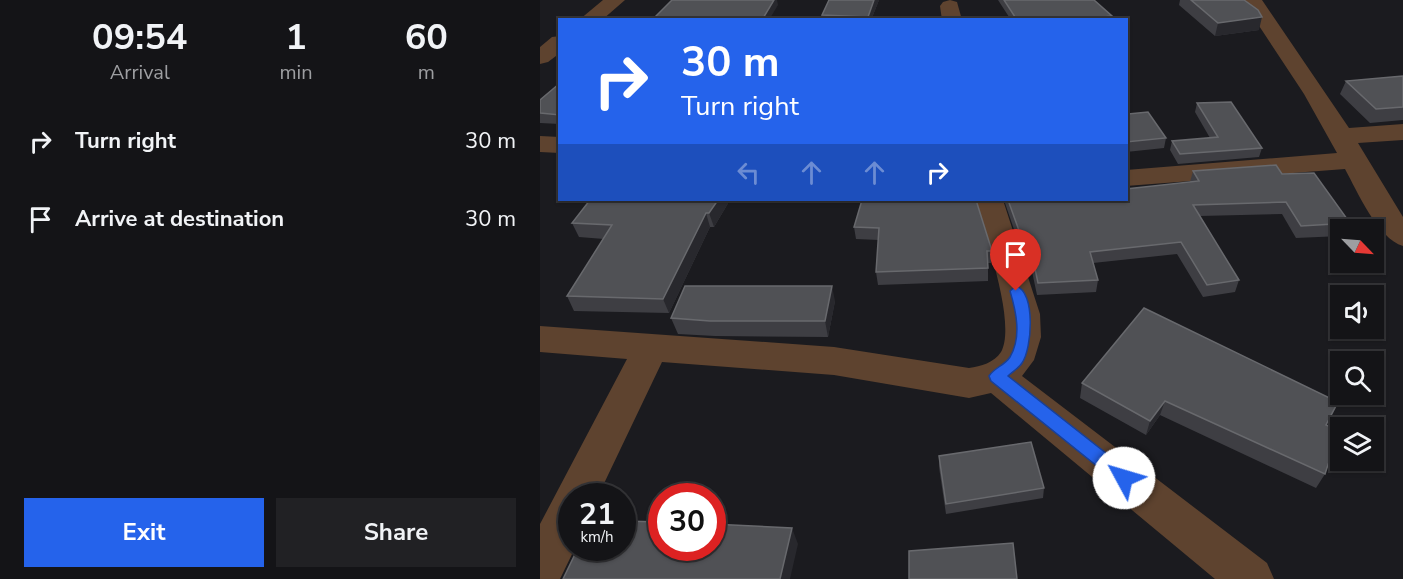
<!DOCTYPE html>
<html lang="en">
<head>
<meta charset="utf-8">
<style>
	:root { --surface:#141417; --page:#212124; --text:#f1f3f6; --muted:#9d9ea1; --line:#333336; --accent:#2563eb }
	body { margin:0; font-family:"Nunito Sans",sans-serif; background:var(--page); color:var(--text); height:100vh; display:flex; flex-direction:column; font-size:22px; white-space:nowrap }
	* { box-sizing:border-box; margin:0 }
	p { font-size:20px; color:var(--muted) }
	.icon { flex:none; width:33px; height:33px; fill:none; stroke:currentColor; stroke-width:2; stroke-linecap:round; stroke-linejoin:round }
	.map { position:relative; flex:1; overflow:hidden }
	.side { display:flex; flex-direction:column; background:var(--surface); width:540px }
	.side>* { flex:none }
	.top-card { position:absolute; left:18px; top:18px; width:570px; height:183px; border-radius:0px; box-shadow:0 2px 4px #0004,0 0 0 2px var(--line); background:#2563eb; color:#fff; overflow:hidden }
	.needle { width:39px; rotate:115deg }
	.fabs { position:absolute; left:790px; top:219px; display:grid; gap:12px }
	.fabs a { display:grid; place-items:center; width:54px; height:54px; border-radius:0px; background:var(--surface); box-shadow:0 2px 4px #0004,0 0 0 2px var(--line); font-size:30px }
	.speed { position:absolute; left:18px; top:483px; display:flex; gap:12px; font-size:30px; font-weight:700; text-align:center }
	.speed>* { display:grid; place-content:center; width:78px; height:78px; border-radius:50%; background:var(--surface); box-shadow:0 2px 4px #0004,0 0 0 2px var(--line); line-height:1 }
	.speed small { font-size:15px; font-weight:400 }
	.speed .limit { border:9px solid #d22; background:#fff; color:#111 }
	.pin { position:absolute; display:grid; place-items:center; width:51px; height:51px; color:#fff; margin:-62px -26px; border-radius:50% 50% 50% 0; rotate:-45deg; box-shadow:0 0 6px #0007 }
	.pin .icon { rotate:45deg }
	.me { position:absolute; width:66px; margin:-33px; rotate:309deg; stroke-linejoin:round; filter:drop-shadow(0 0 4px #0008) }
	.turn { display:flex; align-items:center; gap:21px; height:126px; padding:0 24px; font-size:27px }
	.turn .icon { width:78px; height:78px; stroke-width:2.5 }
	.turn b { display:block; font-size:42px; line-height:51px }
	.lanes { display:flex; align-items:center; height:57px; padding:0 24px; background:#0003; justify-content:center; gap:30px; direction:ltr }
	.lanes .off { opacity:.35 }
	.eta { display:flex; justify-content:space-evenly; align-items:center; height:102px; text-align:center }
	.eta b { font-size:36px; font-weight:700; line-height:42px }
	.cta { display:flex; gap:12px; margin-top:auto; padding:12px 24px }
	.cta a { flex:1; height:69px; border-radius:0px; background:var(--accent); color:#fff; font-size:24px; font-weight:700; line-height:69px; text-align:center }
	.cta a+a { background:var(--page); color:var(--text) }
	ul { padding:0; list-style:none }
	li { display:flex; align-items:center; gap:18px; height:78px; padding:0 24px }
	li div { flex:1 }
	li b { display:block; font-size:22px }
	li em { font-style:normal }
	main { display:flex; flex:1; min-height:0 }
	.map>svg:first-child { display:block }
</style>
</head>
<body>
<main>
<section class="side">
<div class="eta">
<div><b>09:54</b><p>Arrival</p></div>
<div><b>1</b><p>min</p></div>
<div><b>60</b><p>m</p></div>
</div>
<ul>
<li><svg class="icon" aria-label="right" viewBox="0 0 24 24"><path d="M7 20v-9h11M14 6l5 5-5 5"/></svg><div><b>Turn right</b></div><em>30 m</em></li>
<li><svg class="icon" aria-label="arrive" viewBox="0 0 24 24"><path d="M6 21V4h12l-3 4 3 4H6"/></svg><div><b>Arrive at destination</b></div><em>30 m</em></li>
</ul>
<div class="cta"><a>Exit</a><a>Share</a></div>
</section>
<div class="map">
<svg width="863" height="579" viewBox="0 0 863 579">
	<rect width="100%" height="100%" fill="#1b1b1f"/>
	<g fill="none" stroke-linecap="round" stroke-linejoin="round">
		<path fill="#5e432f" fill-rule="evenodd" d="M63,0H85L62,20H39Z
			M410,0L417,2L422,20H402L400,6L403,2Z
			M702,0H722L809,128L863,124V140L818,143L863,217V246C838,239 817,191 805,169L586,186V170L797,153L764,94Z
			M20,36V53L8,62L0,64V47L12,37Z
			M0,136L20,137V153L0,152Z
			M435,200H463L500,314L501,337L494,360L482,376L727,563L734,579H675L451,393L429,398L294,375L122,362L58,496H32V548H35L20,579H0V524L87,359L0,352V326L294,347L429,368C441,366 454,363 461,352C477,323 444,233 435,200Z"/>
	</g>
	<path fill="#3e3e43" d="M339,0L331,20H283L282,15Z
		M458,0H554L572,16L571,20H471Z
		M640,0H704L719,30L675,36L639,5Z
		M863,76V120L830,123L800,94L806,81Z
		M20,83V124L0,123V100Z
		M657,103L722,148L719,157L638,164L630,150L632,141L670,138L655,112Z
		M586,111L588,114L626,138L624,148L586,152Z
		M653,171L742,174L810,223L807,230H801V236L756,238L742,214L660,216L699,280L695,292L663,297L637,254L553,263L558,280L556,292L497,295L490,262H485L464,200H586L650,182Z
		M110,200H190L174,227H170L129,313L34,311L27,296L64,239L39,237L32,223L108,202Z
		M322,200L452,251L451,263H448V281L338,285L336,272L339,240L316,239L314,227Z
		M295,301L288,337L175,336L138,334L131,318Z
		M542,383L786,425L785,474L776,488L620,415L606,435L540,398Z
		M399,456L504,488L503,498L406,514L399,467Z"/>
	<path fill="#28282d" d="M234,0H237L238,5L229,20H222Z
		M334,0H339L331,20H328V17Z
		M572,16L571,20H554V18Z
		M722,17L719,30L675,36L678,23Z
		M178,200H190L174,227L169,213Z
		M166,213L170,227L129,313L123,299Z
		M292,286L295,301L288,337L285,321Z
		M625,401L620,415L606,435L610,421Z
		M252,528L258,544L250,579H240Z"/>
	<path fill="#505155" stroke="#68696d" stroke-width="1.5" d="M132,0H234L222,20H112Z
		M289,0H334L328,17L282,15Z
		M464,0H554L572,16L554,18L556,20H477Z
		M651,0H704L718,10L722,17L678,23Z
		M863,76V107L836,109L806,81Z
		M20,83V115L0,113V100Z
		M691,102L722,148L640,154L632,141L678,137L657,103Z
		M586,111L588,114L608,112L626,138L586,142Z
		M736,165L742,174L774,173L810,223L761,226L746,202L653,205L699,280L667,285L641,242L550,252L558,280L498,283L491,250H486L468,200H586V189L659,181L653,171Z
		M50,200L108,202L110,200H178L169,213H166L123,299L27,296L72,225L32,223Z
		M322,200H436L452,251H447L448,268L336,272L339,228L314,227Z
		M145,286H292L285,321H170L131,318Z
		M604,308L798,402L786,425L799,431L785,474L625,401L610,421L542,383Z
		M491,442L504,488L406,504L399,456Z
		M82,521L122,522V548H172V524L252,528L240,579H23L38,548H82Z
		M473,543L477,579H369V551Z"/>
	<path fill="#2563eb" stroke="#184099" stroke-width="1.5" d="M476,286C496,292 492,349 482,363C479,368 472,372 468,376L590,472L592,478L590,483L584,485L578,483L451,381L449,376C454,368 465,365 470,357C482,337 476,311 470,291Z"/>
</svg>
<div class="fabs">
<a><svg class="needle" viewBox="-14 -14 28 28"><path d="M0-13l5 13h-10z" fill="#e53935"/><path d="M0 13l5-13h-10z" fill="#9d9ea1"/></svg></a>
<a><svg class="icon" aria-label="sound" viewBox="0 0 24 24"><path d="M4 9h4l5-4v14l-5-4H4zM17 9q2 3 0 6"/></svg></a>
<a><svg class="icon" aria-label="search" viewBox="0 0 24 24"><circle cx="10" cy="10" r="6"/><path d="M15 15l6 6"/></svg></a>
<a><svg class="icon" aria-label="layers" viewBox="0 0 24 24"><path d="M12 4l9 5-9 5-9-5zM3 14l9 5 9-5"/></svg></a>
</div>
<div class="speed"><div>21<small>km/h</small></div><div class="limit">30</div></div>
<div class="pin" style="left:476px;top:291px;background:#d93025"><svg class="icon" aria-label="arrive" viewBox="0 0 24 24"><path d="M6 21V4h12l-3 4 3 4H6"/></svg></div>
<svg class="me" style="left:584px;top:478px" viewBox="-20 -20 40 40"><circle r="19" fill="#fff"/><path d="M0-13L10 11 0 6-10 11z" fill="#2563eb"/></svg>
<div class="top-card">
<div class="turn"><svg class="icon" aria-label="right" viewBox="0 0 24 24"><path d="M7 20v-9h11M14 6l5 5-5 5"/></svg><div><b>30 m</b>Turn right</div></div>
<div class="lanes"><svg class="icon off" aria-label="left" viewBox="0 0 24 24"><path d="M17 20v-9H6M10 6l-5 5 5 5"/></svg><svg class="icon off" aria-label="ahead" viewBox="0 0 24 24"><path d="M12 20V5M6 11l6-6 6 6"/></svg><svg class="icon off" aria-label="ahead" viewBox="0 0 24 24"><path d="M12 20V5M6 11l6-6 6 6"/></svg><svg class="icon" aria-label="right" viewBox="0 0 24 24"><path d="M7 20v-9h11M14 6l5 5-5 5"/></svg></div>
</div>
</div>
</main>
</body>
</html>
